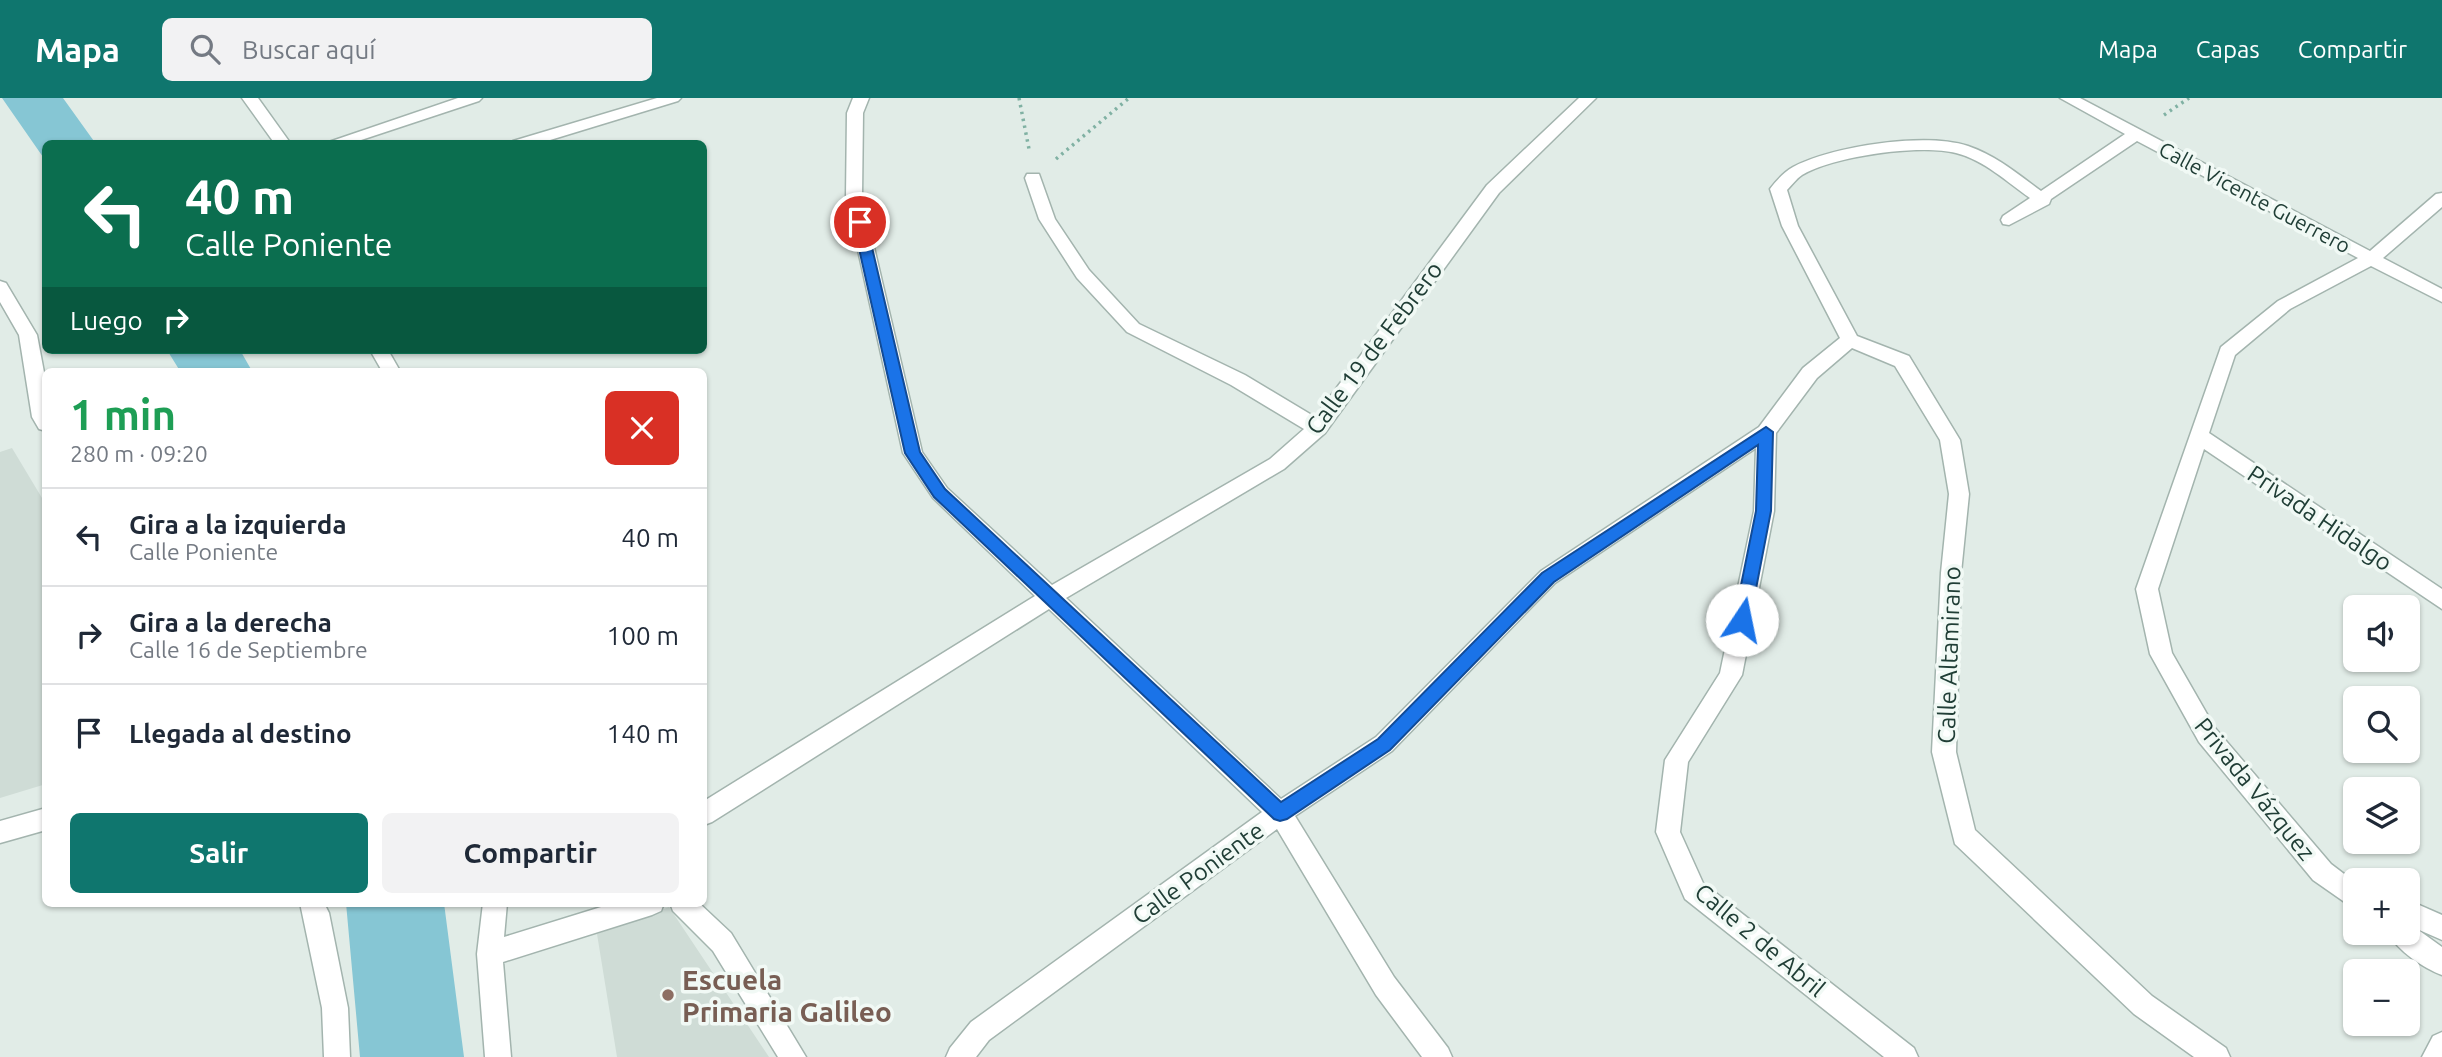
<!DOCTYPE html>
<html lang="es">
<head>
<meta charset="utf-8">
<style>
	:root { --surface:#fff; --page:#f2f2f3; --text:#1f2937; --muted:#747a83; --line:#e0e1e3; --accent:#0f766e }
	body { margin:0; font-family:Ubuntu,sans-serif; background:var(--page); color:var(--text); height:100vh; display:flex; flex-direction:column; font-size:26px; white-space:nowrap }
	* { box-sizing:border-box; margin:0 }
	p { font-size:23px; color:var(--muted) }
	.icon { flex:none; width:38px; height:38px; fill:none; stroke:currentColor; stroke-width:2; stroke-linecap:round; stroke-linejoin:round }
	.map { position:relative; flex:1; overflow:hidden }
	.drawer { position:absolute; left:42px; top:270px; width:665px; height:539px; display:flex; flex-direction:column; background:var(--surface); border-radius:10px; box-shadow:0 2px 5px #0004 }
	.drawer>* { flex:none }
	.top-card { position:absolute; left:42px; top:42px; width:665px; height:214px; border-radius:10px; box-shadow:0 2px 5px #0004; background:#0b6e4f; color:#fff; overflow:hidden }
	.tools { position:absolute; left:2343px; top:497px; display:grid; gap:14px }
	.tools a { display:grid; place-items:center; width:77px; height:77px; border-radius:10px; background:var(--surface); box-shadow:0 2px 5px #0004; font-size:35px }
	.pin { position:absolute; display:grid; place-items:center; width:60px; height:60px; color:#fff; margin:-30px; border:4px solid #fff; border-radius:50%; box-shadow:0 2px 7px #0007 }
	.me { position:absolute; width:77px; margin:-38px; rotate:11deg; stroke-linejoin:round; filter:drop-shadow(0 0 5px #0008) }
	.turn { display:flex; align-items:center; gap:24px; height:147px; padding:0 28px; font-size:32px }
	.turn .icon { width:91px; height:91px; stroke-width:2.5 }
	.turn b { display:block; font-size:49px; line-height:60px }
	.then { display:flex; align-items:center; height:66px; padding:0 28px; background:#0003; gap:14px; font-size:26px }
	.round { display:grid; place-items:center; flex:none; width:74px; height:74px; border-radius:10px; background:var(--page) }
	.summary { display:flex; align-items:center; justify-content:space-between; height:119px; padding:0 28px }
	h1 { font-size:42px; font-weight:700; line-height:52px; color:#1e9e55 }
	.primary-button { display:flex; gap:14px; margin-top:auto; padding:14px 28px }
	.primary-button a { flex:1; height:80px; border-radius:10px; background:var(--accent); color:#fff; font-size:28px; font-weight:700; line-height:80px; text-align:center }
	.primary-button a+a { background:var(--page); color:var(--text) }
	ul { padding:0; list-style:none }
	li { display:flex; align-items:center; gap:21px; height:98px; padding:0 28px; border-top:2px solid var(--line) }
	li div { flex:1 }
	li b { display:block; font-size:26px }
	li em { font-style:normal }
	header { display:flex; align-items:center; gap:42px; box-sizing:border-box; height:98px; padding:0 35px; background:var(--accent); color:#fff }
	header strong { font-size:33px }
	nav { display:flex; gap:38px; margin-inline-start:auto; font-size:24px }
	.search { width:490px; height:63px; background:var(--page); display:flex; align-items:center; gap:18px; box-sizing:border-box; padding:0 24px; border-radius:10px; color:var(--muted); font-size:26px }
	.map>svg:first-child { display:block }
</style>
</head>
<body>
<header>
<strong>Mapa</strong>
<div class="search"><svg class="icon" aria-label="search" viewBox="0 0 24 24"><circle cx="10" cy="10" r="6"/><path d="M15 15l6 6"/></svg>Buscar aquí</div>
<nav><a>Mapa</a><a>Capas</a><a>Compartir</a></nav>
</header>
<div class="map">
<svg width="2442" height="959" viewBox="0 0 2442 959">
	<rect width="100%" height="100%" fill="#e1ece7"/>
	<path fill="#cfdcd6" d="M12,350L45,405L46,686L0,700V354Z
		M669,809L769,959H617L597,836Z"/>
	<g fill="none" stroke-linecap="round" stroke-linejoin="round">
		<path fill="#86c6d4" fill-rule="evenodd" d="M2,0H63L96,46H46V60L43,59Z
			M167,252H240L252,273H180Z
			M346,805H444L464,959H360Z"/>
		<defs>
			<path id="minor" d="M242,0H258L291,46H275Z
				M458,0H482L479,3L349,46H323Z
				M657,0H681L678,3L537,46H511L513,43Z
				M853,0H869L863,15L862,98L922,354L947,390L1052,487L1270,361L1304,331L1231,287L1127,234L1077,180L1039,121L1025,80L1027,76H1039L1055,121L1089,172L1139,226L1245,277L1315,319L1487,87L1579,0H1596L1499,95L1325,335L1284,371L1066,500L1281,701L1376,639L1541,473L1759,329L1803,270L1840,240L1782,128L1770,91C1776,83 1784,74 1793,69C1833,48 1925,34 1968,48C1995,57 2018,76 2041,93L2125,36L2060,0H2080L2370,153L2436,96L2442,95V109L2383,160L2442,191V204L2371,168L2290,211L2235,257L2209,335L2442,491V511L2204,351L2158,491L2172,555L2215,630L2331,766L2356,785V812L2313,782L2199,644L2150,556L2136,491L2221,249L2278,203L2358,160L2137,43L2051,101L2049,106L2009,127L2003,126L2001,122L2003,118L2030,100C2007,84 1984,62 1956,55C1920,46 1834,58 1802,77C1796,81 1792,87 1787,92L1798,128L1857,238L1909,258L1960,342L1969,396L1961,475L1956,654L1975,732L2152,898L2226,950L2230,959H2194L2134,916L1955,746L1932,654L1941,475L1949,396L1940,342L1895,268L1852,250L1817,280L1776,335L1774,413L1742,577L1688,664L1680,734L1703,785L1914,950L1918,959H1884L1685,801L1656,734L1665,662L1720,575L1754,413L1756,350L1555,485L1392,653L1295,718L1394,879L1448,950L1452,959H1422L1376,897L1277,731L989,942L976,959H946L950,950L971,924L1262,714L1049,511L712,724L704,727V703L1035,498L933,400L903,355L846,98L847,15Z
				M0,183L6,185L37,237L46,285V333L39,331L32,319L19,237L0,204Z
				M370,252H388L400,273H382Z
				M46,710V732L0,745V723Z
				M2408,802L2442,817V842L2417,831L2442,849V877C2425,871 2396,852 2389,835H2408Z
				M300,805H324L329,815L348,910L350,959H324L322,910Z
				M483,805H507L504,839L614,805H664L661,813L652,817L503,864L511,959H485L477,856Z
				M670,805H699L731,835L806,959H778L713,853L673,813Z
				M2442,934V959H2422L2433,938Z"/>
		</defs>
		<use href="#minor" stroke="#a3b4ae" stroke-width="3"/>
		<path stroke="#80b1a3" stroke-width="3.5" stroke-dasharray="2.5 4.5" stroke-linecap="butt" d="M1019,0L1029,51
			M2164,17L2189,0
			M1056,61L1129,0"/>
		<use href="#minor" fill="#fff" fill-rule="evenodd"/>
	</g>
	<path fill="#1a73e8" stroke="#114b97" stroke-width="2" d="M860,120L866,124L920,354L945,391L1281,704L1378,641L1542,475L1766,329L1773,334L1771,413L1750,522L1748,527H1736L1734,522L1756,413L1758,347L1554,484L1390,652L1287,721L1280,723L1274,721L934,399L905,355L853,124Z"/>
	<circle fill="#8d6e63" stroke="#f1f9f5" stroke-width="2.5" cx="668" cy="897" r="7"/>
	<g text-anchor="middle" dominant-baseline="central" stroke-width="7" stroke-linejoin="round" paint-order="stroke">
		<g font-size="21" fill="#203e36" stroke="#f1f9f5">
			<text transform="translate(2255 99) rotate(28)">Calle Vicente Guerrero</text>
		</g>
		<g font-size="24" fill="#203e36" stroke="#f1f9f5">
			<text transform="translate(1374 250) rotate(-53)">Calle 19 de Febrero</text>
			<text transform="translate(2320 420) rotate(34)">Privada Hidalgo</text>
			<text transform="translate(1949 557) rotate(-88)">Calle Altamirano</text>
			<text transform="translate(2255 691) rotate(51)">Privada Vázquez</text>
			<text transform="translate(1198 775) rotate(-36)">Calle Poniente</text>
			<text transform="translate(1760 842) rotate(40)">Calle 2 de Abril</text>
		</g>
		<g font-size="28" font-weight="bold" fill="#785e54" stroke="#f1f9f5" text-anchor="start">
			<text x="682" y="881">Escuela<tspan x="682" dy="32">Primaria Galileo</tspan></text>
		</g>
	</g>
</svg>
<div class="tools">
<a><svg class="icon" aria-label="sound" viewBox="0 0 24 24"><path d="M4 9h4l5-4v14l-5-4H4zM17 9q2 3 0 6"/></svg></a>
<a><svg class="icon" aria-label="search" viewBox="0 0 24 24"><circle cx="10" cy="10" r="6"/><path d="M15 15l6 6"/></svg></a>
<a><svg class="icon" aria-label="layers" viewBox="0 0 24 24"><path d="M12 4l9 5-9 5-9-5zM3 14l9 5 9-5"/></svg></a>
<a>+</a>
<a>−</a>
</div>
<div class="pin" style="left:860px;top:124px;background:#d93025"><svg class="icon" aria-label="arrive" viewBox="0 0 24 24"><path d="M6 21V4h12l-3 4 3 4H6"/></svg></div>
<svg class="me" style="left:1742px;top:522px" viewBox="-20 -20 40 40"><circle r="19" fill="#fff"/><path d="M0-13L10 11 0 6-10 11z" fill="#1a73e8"/></svg>
<div class="top-card">
<div class="turn"><svg class="icon" aria-label="left" viewBox="0 0 24 24"><path d="M17 20v-9H6M10 6l-5 5 5 5"/></svg><div><b>40 m</b>Calle Poniente</div></div>
<div class="then">Luego<svg class="icon" aria-label="right" viewBox="0 0 24 24"><path d="M7 20v-9h11M14 6l5 5-5 5"/></svg></div>
</div>
<section class="drawer">
<div class="summary"><div><h1>1 min</h1><p>280 m · 09:20</p></div><a class="round" style="background:#d93025;color:#fff"><svg class="icon" aria-label="close" viewBox="0 0 24 24"><path d="M6 6l12 12M18 6L6 18"/></svg></a></div>
<ul>
<li><svg class="icon" aria-label="left" viewBox="0 0 24 24"><path d="M17 20v-9H6M10 6l-5 5 5 5"/></svg><div><b>Gira a la izquierda</b><p>Calle Poniente</p></div><em>40 m</em></li>
<li><svg class="icon" aria-label="right" viewBox="0 0 24 24"><path d="M7 20v-9h11M14 6l5 5-5 5"/></svg><div><b>Gira a la derecha</b><p>Calle 16 de Septiembre</p></div><em>100 m</em></li>
<li><svg class="icon" aria-label="arrive" viewBox="0 0 24 24"><path d="M6 21V4h12l-3 4 3 4H6"/></svg><div><b>Llegada al destino</b></div><em>140 m</em></li>
</ul>
<div class="primary-button"><a>Salir</a><a>Compartir</a></div>
</section>
</div>
</body>
</html>
